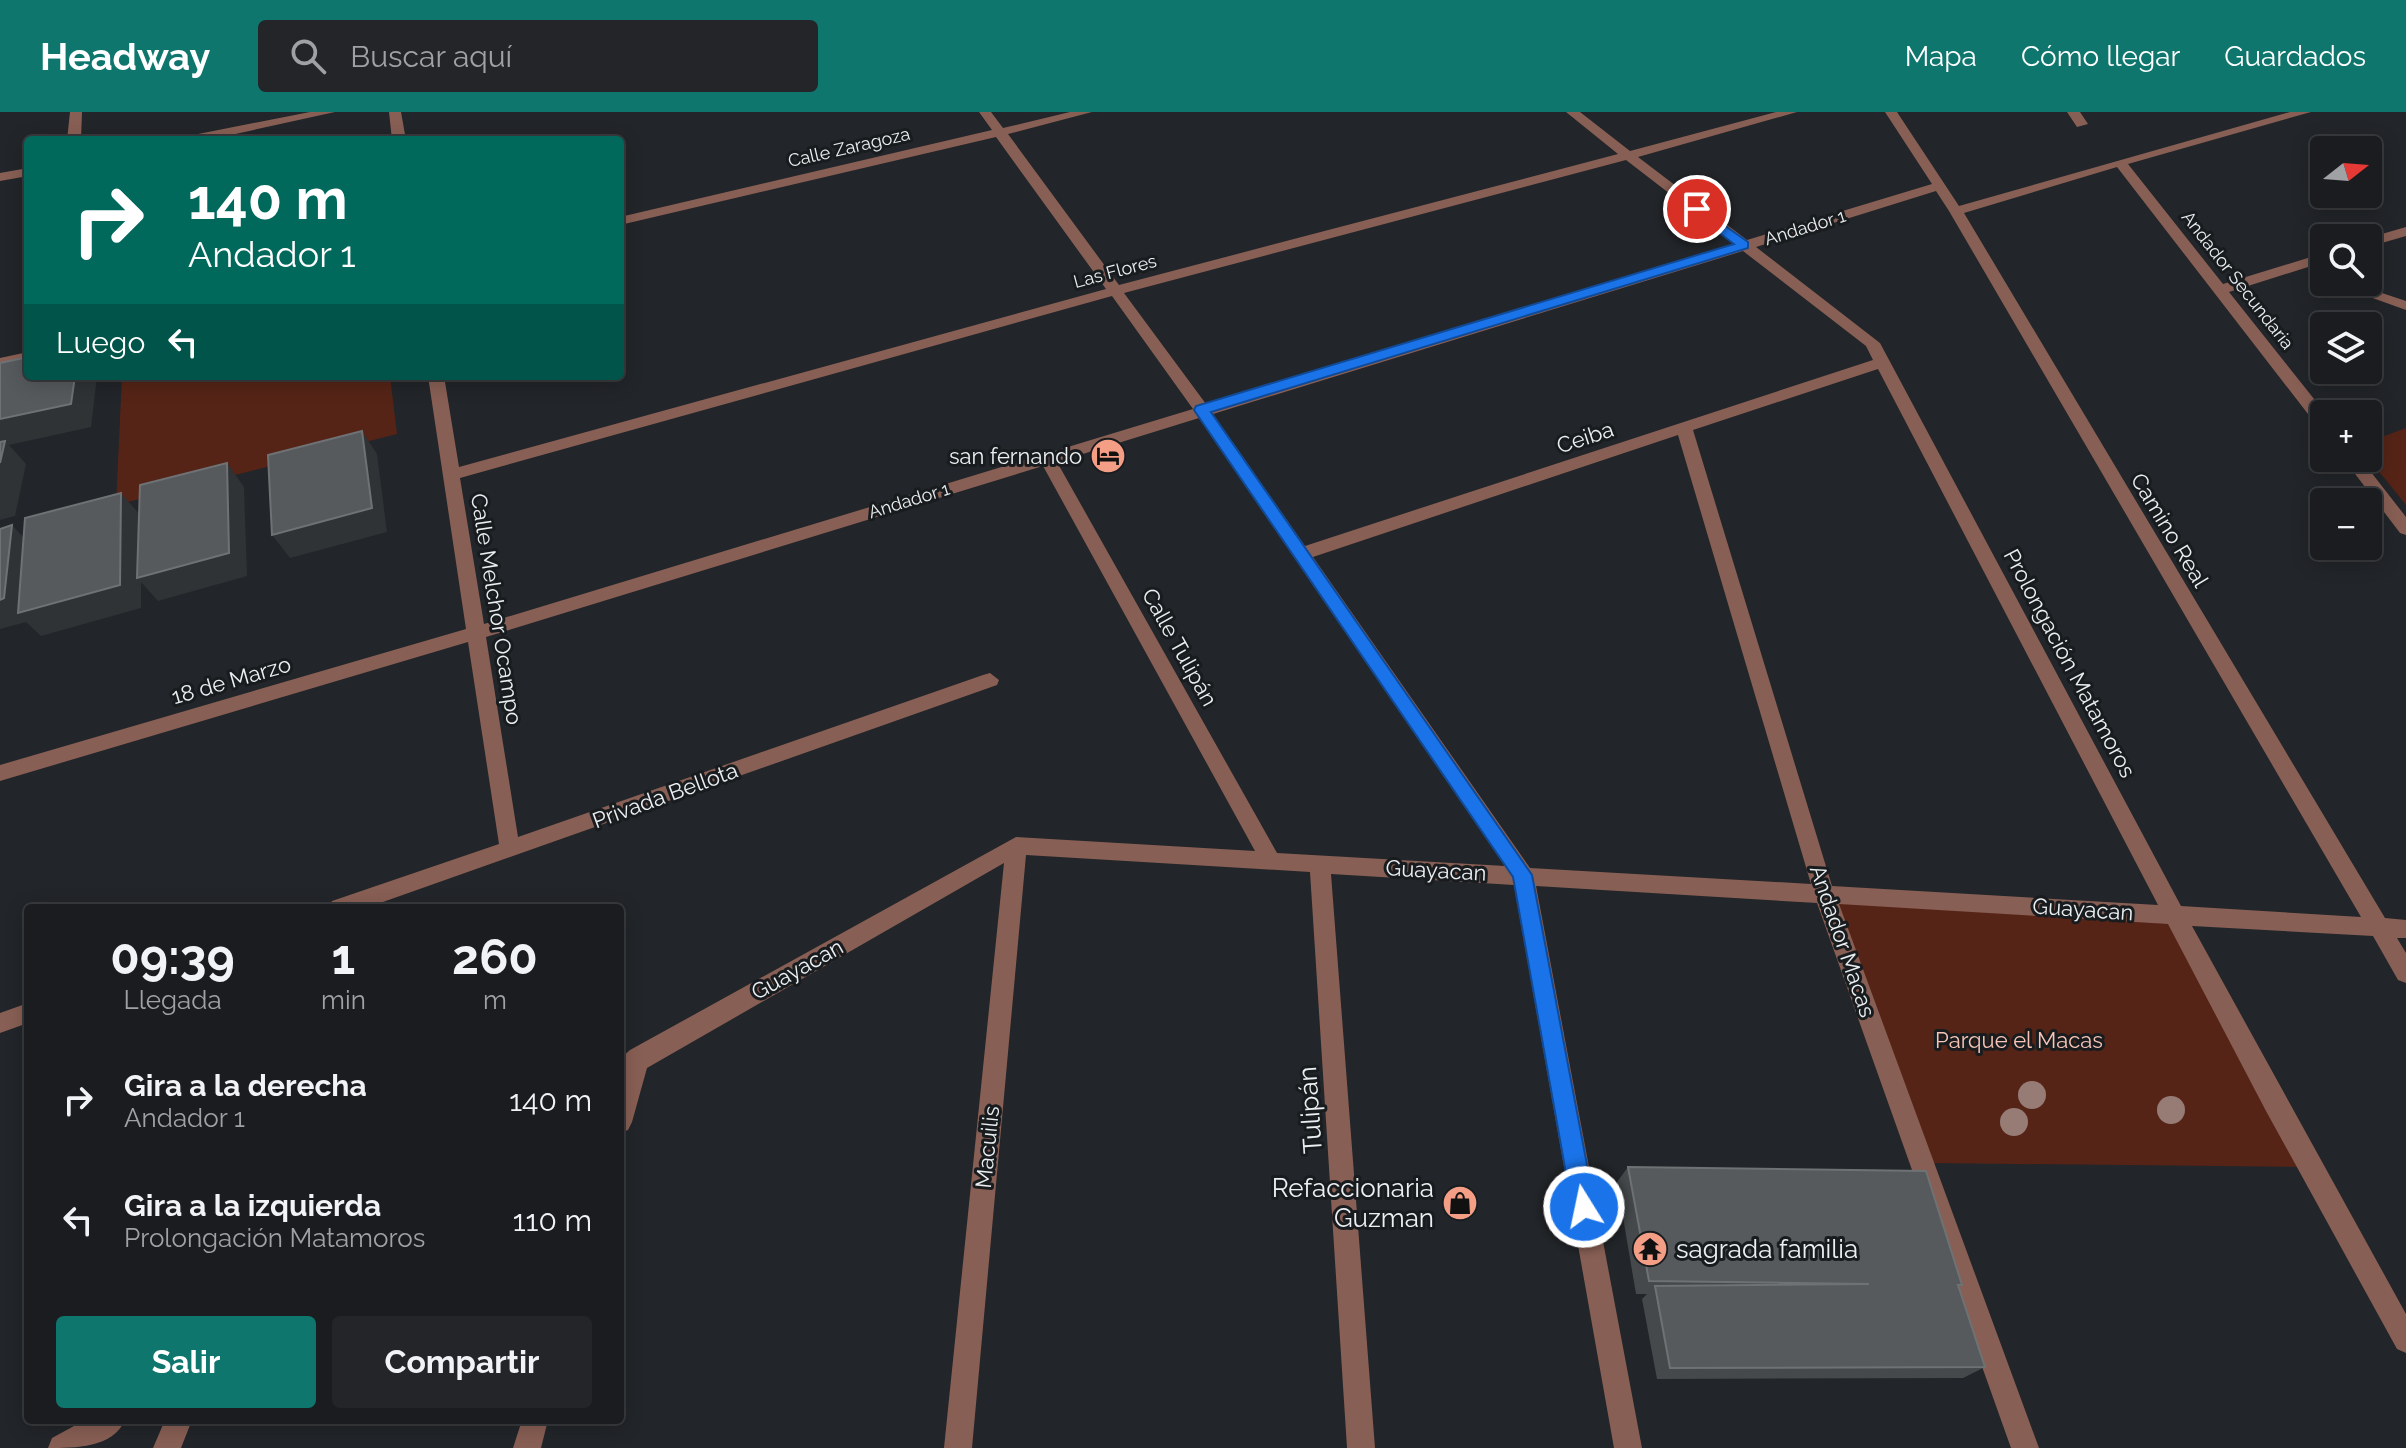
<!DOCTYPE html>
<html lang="es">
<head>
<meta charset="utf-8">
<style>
	:root { --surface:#1a1c1f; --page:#232528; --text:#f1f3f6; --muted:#9fa1a4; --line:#383a3d; --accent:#0f766e }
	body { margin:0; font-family:Raleway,sans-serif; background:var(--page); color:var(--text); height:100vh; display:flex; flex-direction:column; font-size:30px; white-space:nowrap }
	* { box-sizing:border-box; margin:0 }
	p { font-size:26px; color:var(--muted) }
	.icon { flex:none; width:44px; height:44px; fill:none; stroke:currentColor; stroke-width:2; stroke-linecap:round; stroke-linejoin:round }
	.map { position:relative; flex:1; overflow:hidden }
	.panel { position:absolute; left:24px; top:792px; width:600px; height:520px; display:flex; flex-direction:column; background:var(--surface); border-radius:8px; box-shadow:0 4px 20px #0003,0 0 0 2px var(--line) }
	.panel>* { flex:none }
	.banner { position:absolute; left:24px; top:24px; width:600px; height:244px; border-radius:8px; box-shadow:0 4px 20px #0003,0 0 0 2px var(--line); background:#00695c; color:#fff; overflow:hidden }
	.needle { width:52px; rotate:73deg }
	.buttons { position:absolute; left:2310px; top:24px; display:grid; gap:16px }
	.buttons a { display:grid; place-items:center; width:72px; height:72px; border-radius:8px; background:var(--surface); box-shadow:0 4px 20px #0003,0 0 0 2px var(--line); font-size:40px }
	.pin { position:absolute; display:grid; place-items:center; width:68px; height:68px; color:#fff; margin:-34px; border:4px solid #fff; border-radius:50%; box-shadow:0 2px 8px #0007 }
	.me { position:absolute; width:88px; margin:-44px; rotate:350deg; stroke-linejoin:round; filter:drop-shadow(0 0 6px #0008) }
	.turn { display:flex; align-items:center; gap:28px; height:168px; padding:0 32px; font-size:36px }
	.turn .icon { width:104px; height:104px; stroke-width:2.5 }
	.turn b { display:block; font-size:56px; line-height:68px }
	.then { display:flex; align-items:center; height:76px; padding:0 32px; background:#0003; gap:16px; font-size:30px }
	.eta { display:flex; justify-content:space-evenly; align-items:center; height:136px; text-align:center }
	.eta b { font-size:48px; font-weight:700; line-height:56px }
	.action { display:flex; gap:16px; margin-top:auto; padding:16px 32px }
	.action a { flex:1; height:92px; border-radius:8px; background:var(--accent); color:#fff; font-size:32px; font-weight:700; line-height:92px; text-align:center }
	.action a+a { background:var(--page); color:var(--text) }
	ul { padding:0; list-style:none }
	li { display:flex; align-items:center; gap:24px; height:120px; padding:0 32px }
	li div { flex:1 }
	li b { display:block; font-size:30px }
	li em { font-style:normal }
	header { display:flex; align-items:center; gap:48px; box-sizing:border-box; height:112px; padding:0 40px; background:var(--accent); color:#fff }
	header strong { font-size:38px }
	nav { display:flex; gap:44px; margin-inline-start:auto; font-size:28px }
	.search { width:560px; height:72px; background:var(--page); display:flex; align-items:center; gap:20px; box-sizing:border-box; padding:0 28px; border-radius:8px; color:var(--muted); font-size:30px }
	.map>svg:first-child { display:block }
</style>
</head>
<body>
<header>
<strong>Headway</strong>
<div class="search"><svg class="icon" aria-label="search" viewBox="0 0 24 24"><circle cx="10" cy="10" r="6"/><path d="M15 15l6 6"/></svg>Buscar aquí</div>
<nav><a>Mapa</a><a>Cómo llegar</a><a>Guardados</a></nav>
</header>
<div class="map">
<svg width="2406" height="1336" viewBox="0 0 2406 1336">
	<rect width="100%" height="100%" fill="#222529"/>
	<path fill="#552417" d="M122,264H390L397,322L116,393Z
		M2406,316V393L2368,346V330Z
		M1838,791L2172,812L2300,1055L1929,1051Z"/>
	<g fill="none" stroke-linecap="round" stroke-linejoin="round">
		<path fill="#885f54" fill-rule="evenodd" d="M70,0H82L81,28H67Z
			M310,0H335L208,28H181L188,24Z
			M389,0H401L406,28H392Z
			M979,0H991L1003,16L1070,0H1092L1008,22L1119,173L1618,42L1566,0H1580L1630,39L1776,0H1797L1638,45L1747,128L1932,72L1885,0H1897L1959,94L2290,0H2311L2128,52L2223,172L2324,141V150L2229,180L2326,302L2324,316L2318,315L2117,55L1964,101L2385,806L2406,808V826H2397L2406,841V871L2398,868L2373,824L2192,814L2406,1202V1241L2397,1237L2266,999L2168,812L1839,792L2039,1336H2011L1817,791L1536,774L1642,1336H1614L1514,773L1331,762L1375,1336H1347L1310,760L1026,743L972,1336H944L1004,751L647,956L632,1010L628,1018L620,1021V947L630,938L1016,725L1255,739L1043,354L486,525L518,725L983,563L990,561L999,568L997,573L366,796H329L332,789L499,732L468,530L0,669V653L466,517L428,264H444L459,355L1106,177L996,25L620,113V105L992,18ZM1626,48L1735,132L1206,292L1124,181ZM1936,79L1949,99L2361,805L2181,794L1880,231L1756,135ZM1743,139L1866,234L1873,248L1305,434L1213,302ZM1112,184L1193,297L484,512L460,366ZM1878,257L2158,793L1832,774L1693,318ZM1199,306L1505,754L1277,741L1057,350ZM1678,323L1811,772L1530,756L1313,445Z
			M2067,0H2080L2088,12L2077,15Z
			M28,56V64L0,69V61Z
			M2406,115V124L2368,135V126Z
			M2328,170H2349L2406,189V198Z
			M28,240V250L0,256V246Z
			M2343,346H2360L2406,405V423L2400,421Z
			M28,891V911L0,921V901Z
			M85,1308H125C113,1336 75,1336 48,1336L52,1326Z
			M165,1308H192L181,1336H153Z
			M522,1308H548L541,1336H513Z"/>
	</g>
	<g fill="#977c76">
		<circle cx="2032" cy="983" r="14"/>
		<circle cx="2171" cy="998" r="14"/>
		<circle cx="2014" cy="1010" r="14"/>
	</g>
	<path fill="#45494b" d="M1628,1055L1962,1173L1959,1175L1985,1255L1963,1266L1657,1267L1642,1187L1647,1182H1636L1617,1070Z"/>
	<path fill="#2f3336" d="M75,264H97L91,315L9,333L26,352L15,404L0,408V307Z
		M362,319L377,342L387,420L290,446L272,423Z
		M227,351L244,375L247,464L158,489L141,470V496L41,524L26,510L0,517V488L12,413L34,437L121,381L141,404Z"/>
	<path fill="#575a5d" stroke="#6e7274" stroke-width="2" d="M28,245V264H75L71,292L0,307V251Z
		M362,319L372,396L272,423L268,343Z
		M5,329L0,351V330Z
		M227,351L229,441L137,466L140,373Z
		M121,381L120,473L18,501L25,406Z
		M12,413L4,486L0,488V417Z
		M1628,1055L1926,1059L1962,1173H1958L1985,1255L1670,1256L1655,1174L1869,1172L1649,1169Z"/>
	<path fill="#1a73e8" stroke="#114b97" stroke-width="2" d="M1697,94L1748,130V136L1211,300L1532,763L1595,1095L1592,1103L1584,1106L1576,1103L1572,1095L1513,765L1194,298L1196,294L1734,132L1692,100L1691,97Z"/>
	<defs>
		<symbol id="hotel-disc" viewBox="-11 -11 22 22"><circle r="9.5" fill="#f49e86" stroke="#181c1f"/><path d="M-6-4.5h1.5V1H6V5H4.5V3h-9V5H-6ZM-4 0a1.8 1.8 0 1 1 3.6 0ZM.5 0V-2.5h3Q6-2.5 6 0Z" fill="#111"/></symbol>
		<symbol id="shop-disc" viewBox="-11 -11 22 22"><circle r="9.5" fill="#f49e86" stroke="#181c1f"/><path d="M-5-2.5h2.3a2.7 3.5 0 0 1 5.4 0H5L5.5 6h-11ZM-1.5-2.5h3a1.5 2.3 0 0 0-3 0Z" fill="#111"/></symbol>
		<symbol id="temple-disc" viewBox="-11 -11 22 22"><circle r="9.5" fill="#f49e86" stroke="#181c1f"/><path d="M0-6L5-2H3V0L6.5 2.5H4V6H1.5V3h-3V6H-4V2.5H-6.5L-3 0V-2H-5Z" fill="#111"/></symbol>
	</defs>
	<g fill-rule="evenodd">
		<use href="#hotel-disc" x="1088" y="324" width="40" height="40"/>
		<use href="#shop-disc" x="1440" y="1071" width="40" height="40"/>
		<use href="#temple-disc" x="1630" y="1117" width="40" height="40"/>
	</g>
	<g text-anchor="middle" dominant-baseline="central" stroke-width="6" stroke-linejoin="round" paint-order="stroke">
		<g font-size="18" fill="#eceff1" stroke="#181c1f">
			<text transform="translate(849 35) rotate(-13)">Calle Zaragoza</text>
			<text transform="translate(1805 115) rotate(-17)">Andador 1</text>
			<text transform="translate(1115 159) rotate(-15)">Las Flores</text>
			<text transform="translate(2238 168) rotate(52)">Andador Secundaria</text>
			<text transform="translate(909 388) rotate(-17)">Andador 1</text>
		</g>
		<g font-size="22" fill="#eceff1" stroke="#181c1f">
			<text transform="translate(1585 325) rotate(-18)">Ceiba</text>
			<text transform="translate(2170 418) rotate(59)">Camino Real</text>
			<text transform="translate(497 497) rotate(81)">Calle Melchor Ocampo</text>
			<text transform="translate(1180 535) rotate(61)">Calle Tulipán</text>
			<text transform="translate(2070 551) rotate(62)">Prolongación Matamoros</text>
			<text transform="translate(231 568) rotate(-16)">18 de Marzo</text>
			<text transform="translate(665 683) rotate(-20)">Privada Bellota</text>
			<text transform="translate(1436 758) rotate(3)">Guayacan</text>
			<text transform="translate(2083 797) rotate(4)">Guayacan</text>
			<text transform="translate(1843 829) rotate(71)">Andador Macas</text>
			<text transform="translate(797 857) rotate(-29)">Guayacan</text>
			<text transform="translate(987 1035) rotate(-84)">Macuilis</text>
		</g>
		<g font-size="22" fill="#eceff1" stroke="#181c1f" text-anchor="end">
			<text x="1082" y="344">san fernando</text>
		</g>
		<g font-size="22" fill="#f7c4b5" stroke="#181c1f">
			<text x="2019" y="928">Parque el Macas</text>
		</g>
		<g font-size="26" fill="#eceff1" stroke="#181c1f">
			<text transform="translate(1310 998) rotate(-94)">Tulipán</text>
		</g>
		<g font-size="26" fill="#eceff1" stroke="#181c1f" text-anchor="end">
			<text x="1434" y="1076">Refaccionaria<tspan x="1434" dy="30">Guzman</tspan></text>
			<text x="1676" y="1137" text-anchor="start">sagrada familia</text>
		</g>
	</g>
</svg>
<div class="buttons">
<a><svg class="needle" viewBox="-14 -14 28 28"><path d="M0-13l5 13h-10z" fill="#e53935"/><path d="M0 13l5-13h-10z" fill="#9fa1a4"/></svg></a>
<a><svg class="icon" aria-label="search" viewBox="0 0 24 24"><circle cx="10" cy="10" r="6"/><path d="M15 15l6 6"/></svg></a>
<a><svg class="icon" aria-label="layers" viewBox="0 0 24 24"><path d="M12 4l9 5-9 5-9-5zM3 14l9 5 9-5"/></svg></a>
<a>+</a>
<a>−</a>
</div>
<div class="pin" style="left:1697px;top:97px;background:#d93025"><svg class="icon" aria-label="arrive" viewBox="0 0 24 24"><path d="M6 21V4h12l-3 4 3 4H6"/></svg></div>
<svg class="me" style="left:1584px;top:1095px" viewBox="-20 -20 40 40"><circle r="17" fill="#1a73e8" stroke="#fff" stroke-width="3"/><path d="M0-11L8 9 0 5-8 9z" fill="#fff"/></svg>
<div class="banner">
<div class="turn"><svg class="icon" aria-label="right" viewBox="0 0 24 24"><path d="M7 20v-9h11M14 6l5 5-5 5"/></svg><div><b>140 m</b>Andador 1</div></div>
<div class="then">Luego<svg class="icon" aria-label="left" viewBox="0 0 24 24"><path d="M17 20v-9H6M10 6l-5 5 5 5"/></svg></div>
</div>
<section class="panel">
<div class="eta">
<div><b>09:39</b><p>Llegada</p></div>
<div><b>1</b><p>min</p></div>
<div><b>260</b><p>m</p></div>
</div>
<ul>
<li><svg class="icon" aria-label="right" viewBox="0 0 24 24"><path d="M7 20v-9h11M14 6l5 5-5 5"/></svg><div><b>Gira a la derecha</b><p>Andador 1</p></div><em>140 m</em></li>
<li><svg class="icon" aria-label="left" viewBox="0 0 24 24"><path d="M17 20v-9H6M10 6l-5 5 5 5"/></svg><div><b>Gira a la izquierda</b><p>Prolongación Matamoros</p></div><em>110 m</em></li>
</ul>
<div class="action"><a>Salir</a><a>Compartir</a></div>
</section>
</div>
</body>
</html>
